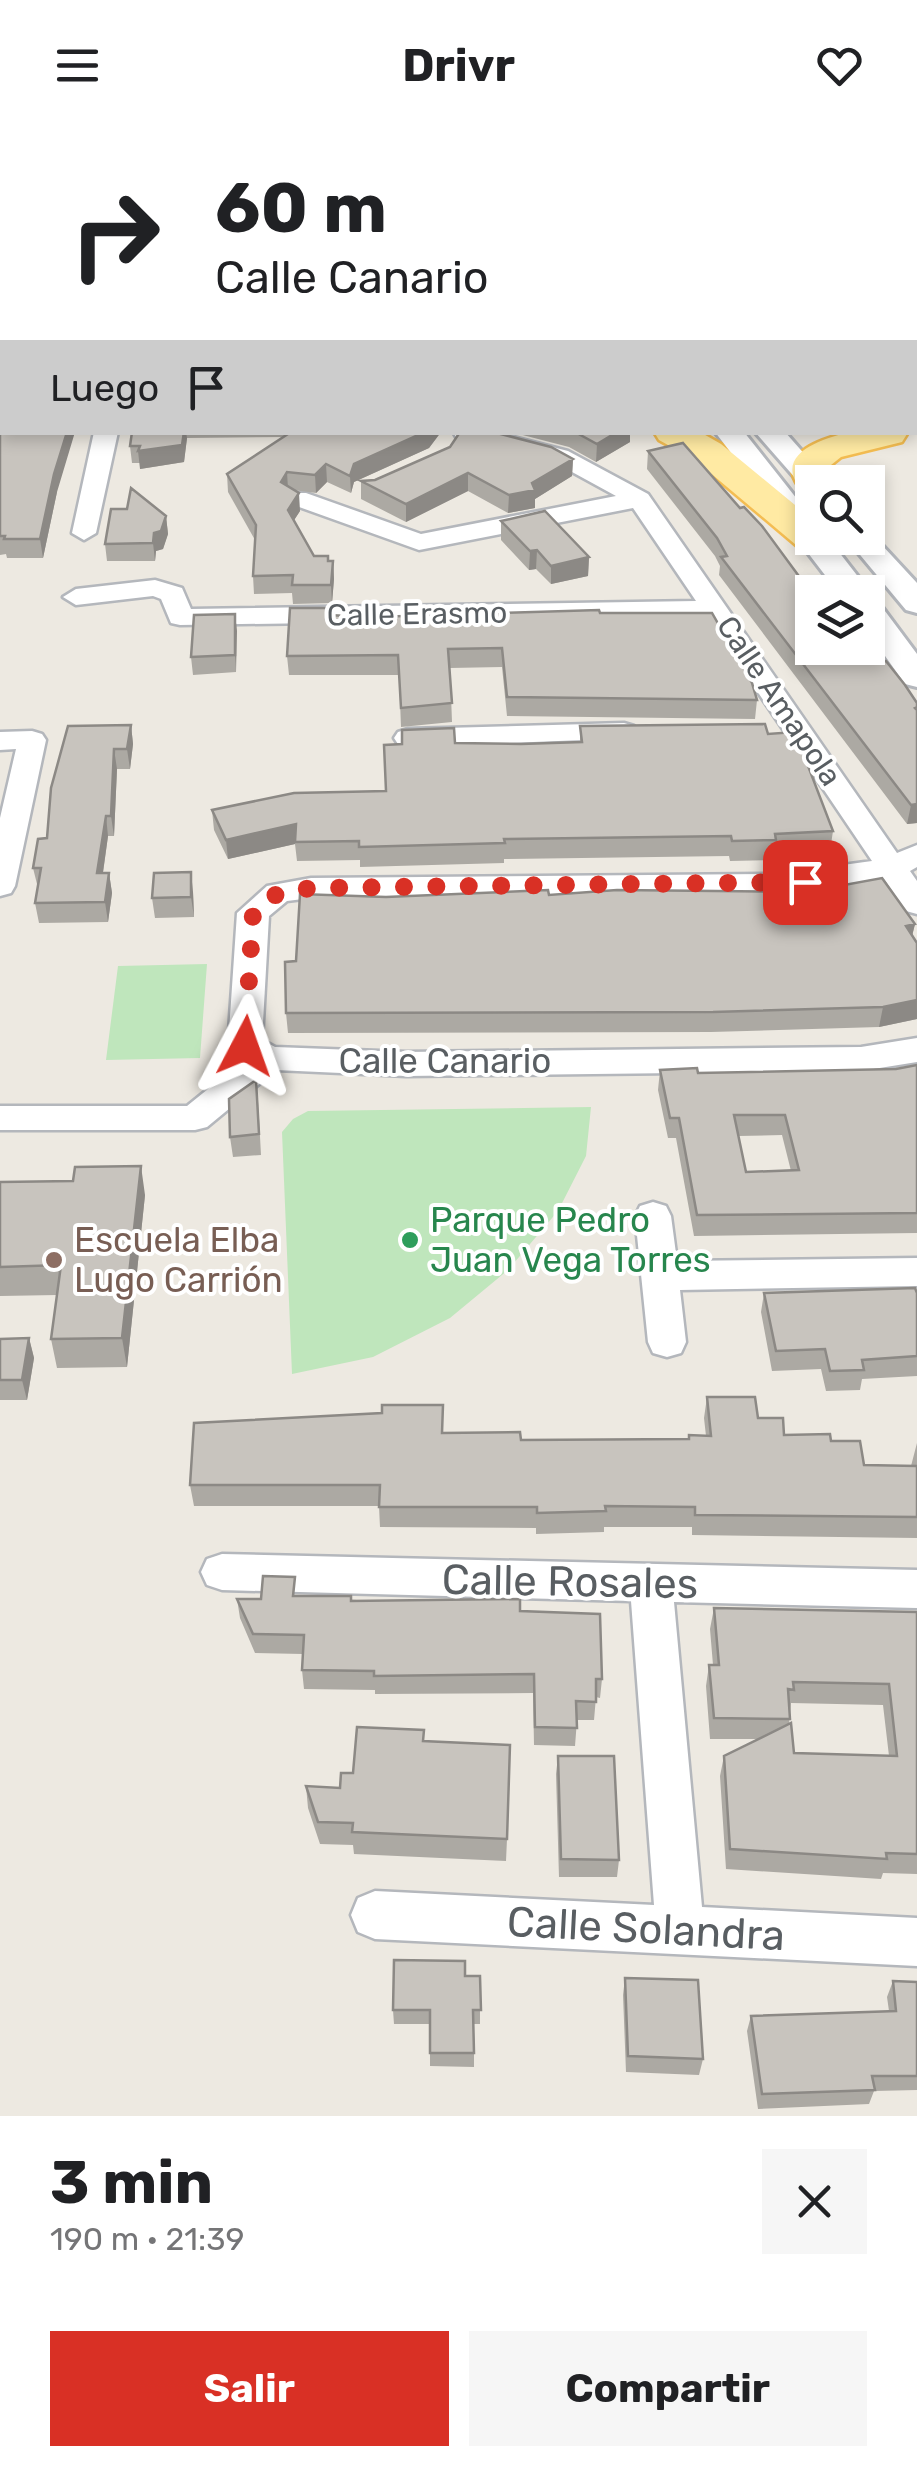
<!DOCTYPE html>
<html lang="es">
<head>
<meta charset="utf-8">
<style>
	:root { --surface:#fff; --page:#f6f6f6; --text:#202124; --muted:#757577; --accent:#d93025 }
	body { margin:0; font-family:Rubik,sans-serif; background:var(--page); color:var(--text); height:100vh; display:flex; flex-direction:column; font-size:38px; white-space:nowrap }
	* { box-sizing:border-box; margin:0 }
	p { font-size:32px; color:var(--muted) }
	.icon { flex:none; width:55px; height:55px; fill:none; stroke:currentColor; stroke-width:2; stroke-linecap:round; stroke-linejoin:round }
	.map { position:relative; height:1986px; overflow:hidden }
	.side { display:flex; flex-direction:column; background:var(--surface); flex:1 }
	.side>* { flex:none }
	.hud { position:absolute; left:0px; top:0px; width:918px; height:305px; box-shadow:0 5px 15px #0003; background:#fff; color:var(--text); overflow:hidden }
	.buttons { position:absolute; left:795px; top:335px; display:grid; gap:20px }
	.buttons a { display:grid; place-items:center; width:90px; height:90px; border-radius:0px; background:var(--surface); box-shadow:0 5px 15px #0003; font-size:50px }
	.pin { position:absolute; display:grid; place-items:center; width:85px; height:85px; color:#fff; margin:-42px; border-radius:20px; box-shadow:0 5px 15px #0006 }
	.me { position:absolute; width:110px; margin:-55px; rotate:4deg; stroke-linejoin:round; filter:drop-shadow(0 0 8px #0008) }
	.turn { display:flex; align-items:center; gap:35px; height:210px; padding:0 50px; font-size:45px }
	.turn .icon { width:130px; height:130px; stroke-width:2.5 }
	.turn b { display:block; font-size:70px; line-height:85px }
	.then { display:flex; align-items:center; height:95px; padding:0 50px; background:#0003; gap:20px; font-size:38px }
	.round { display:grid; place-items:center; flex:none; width:105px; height:105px; border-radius:0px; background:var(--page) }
	.summary { display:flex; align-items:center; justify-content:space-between; height:170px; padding:0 50px }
	h1 { font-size:60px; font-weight:700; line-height:75px }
	.cta { display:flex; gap:20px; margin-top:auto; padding:20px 50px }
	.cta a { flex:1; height:115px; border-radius:0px; background:var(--accent); color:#fff; font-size:40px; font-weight:700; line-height:115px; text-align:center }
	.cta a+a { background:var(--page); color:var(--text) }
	header { display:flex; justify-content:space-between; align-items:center; height:130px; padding:0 50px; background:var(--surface); font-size:45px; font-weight:700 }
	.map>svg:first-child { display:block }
</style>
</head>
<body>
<header><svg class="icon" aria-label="menu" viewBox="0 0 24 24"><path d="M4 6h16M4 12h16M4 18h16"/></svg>Drivr<svg class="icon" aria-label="heart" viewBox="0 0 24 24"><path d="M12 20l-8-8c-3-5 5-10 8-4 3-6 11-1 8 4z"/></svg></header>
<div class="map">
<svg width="917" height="1986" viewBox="0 0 917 1986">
	<rect width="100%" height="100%" fill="#ede9e1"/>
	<path fill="#bfe6bc" d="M207,834L200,928L106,930L118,836Z
		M591,977L586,1026L558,1081L508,1140L450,1188L373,1227L292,1244L282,1002L293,989L308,981Z"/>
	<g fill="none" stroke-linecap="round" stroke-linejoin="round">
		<defs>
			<path id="service" d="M917,37V43L915,44V38Z
				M915,65L917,66V72L915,71Z
				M915,112H917V118H915Z"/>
			<path id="minor" d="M917,21V33L915,34V22Z
				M2,54V67L0,68V55Z
				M0,103L2,104V116L0,115Z
				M94,302H118L96,403L84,410L72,403Z
				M453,302H494L568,321L648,364L897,723L917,715V737L910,741L917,751V784L906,781L884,749L777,764L311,768L287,771L269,786L262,910L275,917L406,922L861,917L917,908V932L861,941L406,946L276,940L207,997L195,1000H0V976H187L244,930L228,916L237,783L267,756L311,748L777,744L872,731L707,487L180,495L171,493L161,469L153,466L76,475L63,467L76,459L155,450L182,458L191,479L696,471L633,378L419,420L288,373L285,368L288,363H306L421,404L616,366L552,331L456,307Z
				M624,593L634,596L638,602L634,608L408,617L398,614L394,608L398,602L408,599Z
				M32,601L42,604L46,610L15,756L11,763L0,766V688L16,619L0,620V602Z
				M653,1072L666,1076L671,1086L677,1131L917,1128V1156L680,1160L686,1212L681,1223L667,1227L653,1223L648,1212L635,1086L640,1076Z
				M222,1424L917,1440V1478L674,1472L702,1777L917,1788V1836L375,1809L358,1802L351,1785L358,1768L375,1761L654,1775L631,1471L222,1460L207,1455L201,1442L207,1429Z"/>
			<path id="tertiary" d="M557,0H579L580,2H558Z
				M595,0H617V2H595Z
				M715,302H744L812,388V408H828L870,462L868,465L838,462Z
				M755,302H785L829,352H812V360L804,358Z
				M868,400L917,453V483L906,480L846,408H868Z
				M868,470L879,473L917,524V557L905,554L868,502Z"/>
			<path id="primary" d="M0,133H2V153H0Z
				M654,302H700L721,314L812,389V408H833L836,412L830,420L816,424L802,420L695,330L659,310Z
				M850,302L907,304L902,312L841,327L831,335L828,352H812V360L799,357C774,322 826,308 850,302Z"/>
			<path id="motorway" d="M0,158H2V178H0Z"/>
		</defs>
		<use href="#service" stroke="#b4b7bc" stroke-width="4"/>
		<use href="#minor" stroke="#b4b7bc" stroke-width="5"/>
		<use href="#tertiary" stroke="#b4b7bc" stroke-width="6"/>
		<use href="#primary" stroke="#f4bd52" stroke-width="5"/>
		<use href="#motorway" stroke="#ed9400" stroke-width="5"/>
		<use href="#service" fill="#fff" fill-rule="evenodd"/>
		<use href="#minor" fill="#fff" fill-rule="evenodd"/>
		<use href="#tertiary" fill="#fff" fill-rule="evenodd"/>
		<use href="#primary" fill="#ffeaa3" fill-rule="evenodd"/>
		<use href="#motorway" fill="#ffd885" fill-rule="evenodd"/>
	</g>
	<path fill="#aca9a3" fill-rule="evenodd" d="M0,172L57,362L43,428H7L6,424L0,425V214L2,212L0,211Z
		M132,302H441L429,318L354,352L351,363L327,352L316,363L293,360L300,381L294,390L314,426L333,431L334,449L332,473L293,474L292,463L254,464L253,446L255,410L228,362L227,344L284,307L187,308L184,332L140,339V333H132L130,316Z
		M511,302H630V312L596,332L569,317Z
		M450,317L573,329L572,346L535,369V378L508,383L468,361L406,392L361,369V351L375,350Z
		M648,321L857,525L874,533L917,573V693L907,694L719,445L720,436L715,426L647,339Z
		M166,386L168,404L163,419L156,421L155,431H107L105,414Z
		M501,391L589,427L588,446L551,454L536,439L529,440L501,410Z
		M600,483L757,570L755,589L507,586L502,537L450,538L452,592L401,597L399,545H289L287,526L329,485L373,487Z
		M235,484L236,542L193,545L191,527Z
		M131,595L133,614L130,639H117L114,706H108L103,743H109L112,763L108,792L39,793L35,773L38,758L33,738L47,708Z
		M580,596L768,604L833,701L830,721L774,724V730L730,731L729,726L504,729V733L360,737V730L297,731L295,714L228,729L214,700L212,680L386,661L455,613L521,614L580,612Z
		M193,762L194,787L155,788L152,768Z
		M549,765L915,794L912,806L917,813V889L879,897L711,902L288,903L286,883L296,831L386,767Z
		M917,935V1103L694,1106L676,1008H668L658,960L660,940L698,943L896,939ZM782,1005L791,1041L746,1042L738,1006Z
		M258,970L261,1025L233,1027L230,1007Z
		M0,1052L145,1065L127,1237L57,1238L51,1209L57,1165L0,1166Z
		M764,1163H917V1246L862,1249L860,1260L826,1261L821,1239L772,1241L761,1182Z
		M29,1208L34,1228L27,1270H0V1209Z
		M707,1267L758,1288L784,1305L831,1311L864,1335L911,1336L917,1313V1408L692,1405V1397H604V1402L536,1404V1398L380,1397L379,1376H194L190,1355L443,1303L521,1310L688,1309L706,1306L704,1288Z
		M297,1466L520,1481L602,1549L600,1568L596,1567L594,1590H577L575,1616L534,1615L533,1563L375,1564V1560L304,1559L302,1540L303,1524L255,1523L240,1488L237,1469H261Z
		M714,1478L917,1482V1744L883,1743L881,1749L726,1739L720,1646L724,1626L757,1609H710L706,1556L709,1535H713L710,1499ZM791,1573L883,1575L889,1626L794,1623L789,1594Z
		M424,1611L507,1709L506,1731L354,1724L353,1715L320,1714L308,1678L306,1656L340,1658L353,1643Z
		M558,1626L619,1730L617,1747H559L556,1644Z
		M465,1846H480V1894H474V1937L430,1936V1894H394L393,1880Z
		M625,1848L703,1929L699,1945L626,1942L623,1865Z
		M893,1851L917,1852V1960L874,1961L869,1974L758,1979L747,1901L751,1886L889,1881L887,1867Z"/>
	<path fill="#8c8985" d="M67,302H75L57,362L43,428L40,409L54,344Z
		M184,302H186L187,308L184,332L140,339L138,321Z
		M425,302H441L429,318L354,352L351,363L350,346L354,334Z
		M617,302H630V312L596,332L597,314Z
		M573,329L572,346L535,369V378L508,383L509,365Z
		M326,334L327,352L316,363L315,345Z
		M287,342L288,359L281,352Z
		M468,343V361L406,392V374Z
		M299,363L300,381L289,398L288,380Z
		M166,386L168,404L163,419L156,421L155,431L153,413L154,403Z
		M537,420L536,439L529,440L530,421Z
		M589,427L588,446L551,454V436Z
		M333,431L334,449L332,473L331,455Z
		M235,484L237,501L236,542L235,525Z
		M131,595L133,614L130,639L127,619Z
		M114,619L117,639L114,706L111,686Z
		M917,674V693L907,694L911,675Z
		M106,686L108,706L100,763L97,743Z
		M296,694L295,714L228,729L226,710Z
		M191,742L193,762L194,787L191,767Z
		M109,743L112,763L108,792L105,772Z
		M915,794L910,814L906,796Z
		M917,870V889L879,897L883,877Z
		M141,1036L145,1065L127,1237L122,1208Z
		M29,1208L34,1228L27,1270L22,1250Z"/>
	<path fill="#c8c4be" stroke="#8c8985" stroke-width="2.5" fill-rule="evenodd" d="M915,77H917V96L915,97Z
		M0,172L2,173V198L0,196Z
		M2,212V302H67L54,344L40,409H4L5,406H0V214Z
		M132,302H184L182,315L138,321L140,316H130Z
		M291,302H425L354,334L350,346L326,334L315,345L287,342L281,352L299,363L288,380L314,426H328V431H333L331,455H292L293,445L253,446L256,395L227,344Z
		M460,302H493L551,317L573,329L532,353L535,360L509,365L468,343L406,374L361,351L375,350L450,317Z
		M575,302H617L597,314Z
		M683,313L740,378L744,377L762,396L812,464V518H852L857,525L866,523L874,533L886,531L905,555L917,573V577L915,578L917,580V674L911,675L721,427L727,426L717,408L648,321Z
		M131,358L166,386L161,401L154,403L153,413L105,414L111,379H127Z
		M545,381L589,427L551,436L537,420L530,421L501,391Z
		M290,478H328L327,485L373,487L599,480L600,483H712L752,553L757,570L507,567L502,518L448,519L452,573L401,578L398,525L287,526Z
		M235,484V525L191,527L194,485Z
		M765,594L768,604L795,602L833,701L775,704L776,710L732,711L731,706L504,709L505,713L359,717V711L295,712L296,694L226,710L212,680L294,663L386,661L384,615L402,614V600L454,598L455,613L521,614L582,612L580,596Z
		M131,595L127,619H114L111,686H106L97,743H109L105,772L35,773L41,738H33L38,709L47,708L51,658L68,596Z
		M191,742V767L152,768L154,743Z
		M882,748L915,794L906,796L917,813V870L883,877L713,882L286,883L285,832L296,831L300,764L386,767L548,760L549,765L617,760L806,762Z
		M917,935V1083L697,1085L679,988H670L660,940L697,938L698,943L896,939ZM734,985H785L799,1040L746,1042Z
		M256,950L259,1004L230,1007L229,969Z
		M141,1036L122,1208L51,1209L61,1135L0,1137V1052L73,1051L75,1037Z
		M915,1158L917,1163V1226L862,1230L864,1240L830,1241L825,1219L776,1221L764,1163Z
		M29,1208L22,1250H0V1209Z
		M707,1267H755L758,1288H783L784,1305L830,1304L831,1311H860L864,1335L917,1336V1387L695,1385V1377L605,1376L606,1381L537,1383V1377H379L380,1355H190L194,1293L382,1283V1275H443L442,1303L520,1302L521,1310L689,1309V1305L711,1306Z
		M263,1446L295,1447L293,1466H351V1471L520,1469V1481L600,1484L602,1549H596V1572L576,1571L577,1598L535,1597L534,1544L374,1546V1541L302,1540L304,1505L253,1504L237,1469H261Z
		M714,1478L917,1482V1724L886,1723L887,1729L730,1719L724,1626L791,1593L794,1623L897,1626L889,1554L793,1552L794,1560L788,1559L790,1589L714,1588L709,1535H719Z
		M357,1597L424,1600L423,1611L510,1615L507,1709L352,1702L353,1693L318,1692L306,1656L340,1658L341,1643H353Z
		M558,1626H614L619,1730L561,1729Z
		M394,1830L465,1831V1846H480L481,1880H473L474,1923H430V1880H393Z
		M625,1848L698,1850L703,1929L628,1926Z
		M893,1851L917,1852V1946H872L875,1960L762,1964L751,1886L896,1881Z"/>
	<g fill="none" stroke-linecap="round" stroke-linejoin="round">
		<path stroke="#d93025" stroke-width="18" stroke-dasharray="0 32.4" d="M245,916L253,783L278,763L311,758L805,752"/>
	</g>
	<circle fill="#2e9e5b" stroke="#fff" stroke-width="4" cx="410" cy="1110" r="10"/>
	<circle fill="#8d6e63" stroke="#fff" stroke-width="4" cx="54" cy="1130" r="10"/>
	<g text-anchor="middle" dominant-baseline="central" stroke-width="8" stroke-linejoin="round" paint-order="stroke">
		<g font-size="30" fill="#595e62" stroke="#fff">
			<text transform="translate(417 484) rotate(-1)">Calle Erasmo</text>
			<text transform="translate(779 571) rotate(56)">Calle Amapola</text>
		</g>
		<g font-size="35" fill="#595e62" stroke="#fff">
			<text x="445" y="931">Calle Canario</text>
		</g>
		<g font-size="35" fill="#27864d" stroke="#fff" text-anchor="start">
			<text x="430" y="1090">Parque Pedro<tspan x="430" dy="40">Juan Vega Torres</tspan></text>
		</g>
		<g font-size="35" fill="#785e54" stroke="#fff" text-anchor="start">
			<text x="74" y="1110">Escuela Elba<tspan x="74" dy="40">Lugo Carrión</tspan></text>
		</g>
		<g font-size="42" fill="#595e62" stroke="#fff">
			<text transform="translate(570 1452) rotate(1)">Calle Rosales</text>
			<text transform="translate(646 1799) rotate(3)">Calle Solandra</text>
		</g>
	</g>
</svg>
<div class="buttons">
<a><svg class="icon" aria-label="search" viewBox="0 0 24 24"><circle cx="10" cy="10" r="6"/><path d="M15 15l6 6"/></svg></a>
<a><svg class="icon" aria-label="layers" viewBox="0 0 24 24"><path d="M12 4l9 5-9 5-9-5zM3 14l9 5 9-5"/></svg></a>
</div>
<div class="pin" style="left:805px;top:752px;background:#d93025"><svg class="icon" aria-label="arrive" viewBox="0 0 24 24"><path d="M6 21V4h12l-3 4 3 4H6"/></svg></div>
<svg class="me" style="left:245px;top:916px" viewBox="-20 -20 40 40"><path d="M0-17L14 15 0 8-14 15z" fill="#d93025" stroke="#fff" stroke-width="4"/></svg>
<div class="hud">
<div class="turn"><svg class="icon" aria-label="right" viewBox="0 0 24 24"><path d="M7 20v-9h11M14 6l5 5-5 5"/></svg><div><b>60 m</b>Calle Canario</div></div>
<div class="then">Luego<svg class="icon" aria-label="arrive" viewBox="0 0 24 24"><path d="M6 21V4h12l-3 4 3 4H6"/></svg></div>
</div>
</div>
<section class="side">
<div class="summary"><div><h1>3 min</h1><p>190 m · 21:39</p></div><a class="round"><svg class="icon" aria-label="close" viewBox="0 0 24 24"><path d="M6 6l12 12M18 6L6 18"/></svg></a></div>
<div class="cta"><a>Salir</a><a>Compartir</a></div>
</section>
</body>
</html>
